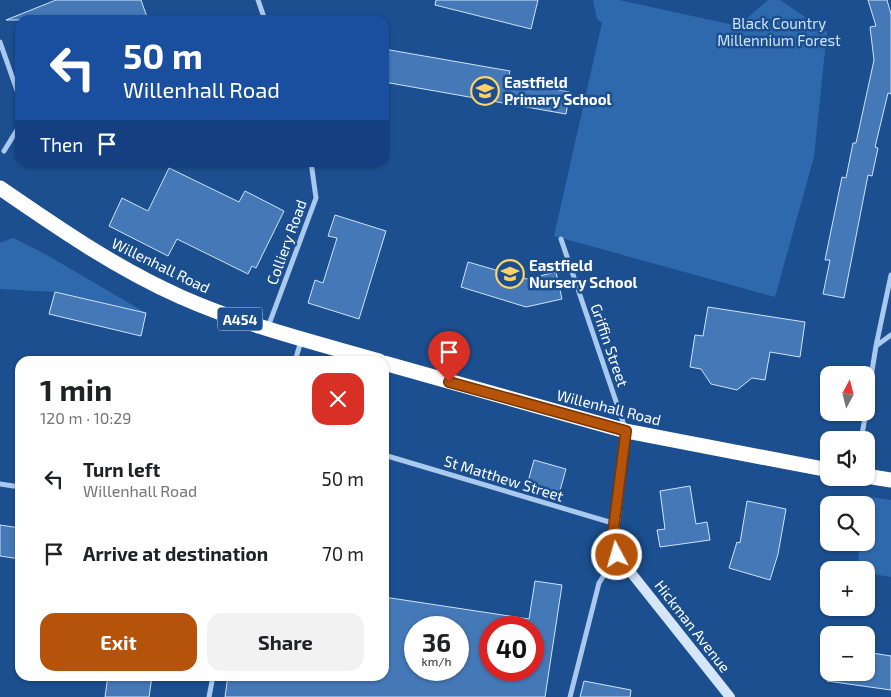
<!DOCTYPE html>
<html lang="en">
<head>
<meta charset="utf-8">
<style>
	:root { --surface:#fff; --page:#f2f2f2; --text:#202124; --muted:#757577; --accent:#b45309 }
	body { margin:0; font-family:"Exo 2",sans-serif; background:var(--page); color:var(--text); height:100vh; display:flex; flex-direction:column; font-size:19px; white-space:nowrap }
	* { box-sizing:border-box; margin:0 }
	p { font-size:16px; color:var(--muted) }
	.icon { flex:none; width:28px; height:28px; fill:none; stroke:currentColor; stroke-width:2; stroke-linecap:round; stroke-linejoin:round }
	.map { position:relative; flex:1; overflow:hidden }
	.panel { position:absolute; left:15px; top:356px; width:374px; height:325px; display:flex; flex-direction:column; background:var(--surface); border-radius:15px; box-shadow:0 1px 4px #0004 }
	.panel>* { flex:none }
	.top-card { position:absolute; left:15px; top:15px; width:374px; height:152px; border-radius:15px; box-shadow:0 1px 4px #0004; background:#1a4fa0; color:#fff; overflow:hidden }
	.needle { width:32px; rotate:7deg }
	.fabs { position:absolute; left:820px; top:366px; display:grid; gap:10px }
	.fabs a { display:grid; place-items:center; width:55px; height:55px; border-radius:10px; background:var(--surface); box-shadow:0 1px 4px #0004; font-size:25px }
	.speed { position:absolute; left:404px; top:616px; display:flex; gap:10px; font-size:25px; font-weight:700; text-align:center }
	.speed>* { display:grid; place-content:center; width:65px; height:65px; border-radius:50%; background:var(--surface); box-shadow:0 1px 4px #0004; line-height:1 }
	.speed small { font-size:12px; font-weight:400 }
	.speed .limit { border:8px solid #d22; background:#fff; color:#111 }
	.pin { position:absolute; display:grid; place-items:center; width:42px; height:42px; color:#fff; margin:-51px -21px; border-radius:50% 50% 50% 0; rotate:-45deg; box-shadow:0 0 5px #0007 }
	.pin .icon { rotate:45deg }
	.me { position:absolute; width:55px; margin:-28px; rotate:354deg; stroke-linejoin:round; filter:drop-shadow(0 0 4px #0008) }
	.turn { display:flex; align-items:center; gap:18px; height:105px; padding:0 25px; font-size:22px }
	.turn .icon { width:65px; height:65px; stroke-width:2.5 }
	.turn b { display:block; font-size:35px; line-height:42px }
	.then { display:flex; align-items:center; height:48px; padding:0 25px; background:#0003; gap:10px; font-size:19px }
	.round { display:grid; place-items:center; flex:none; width:52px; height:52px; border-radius:15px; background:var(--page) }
	.summary { display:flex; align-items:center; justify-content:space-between; height:85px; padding:0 25px }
	h1 { font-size:30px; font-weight:700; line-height:38px }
	.primary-button { display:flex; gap:10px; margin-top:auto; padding:10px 25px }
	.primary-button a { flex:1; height:58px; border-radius:15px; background:var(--accent); color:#fff; font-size:20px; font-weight:700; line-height:58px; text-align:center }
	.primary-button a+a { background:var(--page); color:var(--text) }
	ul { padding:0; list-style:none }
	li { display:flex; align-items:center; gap:15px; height:75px; padding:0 25px }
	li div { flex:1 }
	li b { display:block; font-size:19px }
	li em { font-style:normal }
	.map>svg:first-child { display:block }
</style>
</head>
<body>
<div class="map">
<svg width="891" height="697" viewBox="0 0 891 697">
	<rect width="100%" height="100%" fill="#1b4f8f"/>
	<path fill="#2e69ad" d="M593,0H619L738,26L768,0H780L827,32L814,157L775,297L554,236L602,23L597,19Z
		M13,238L45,254L146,313L55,292L0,289V243Z
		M864,496L891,500V577L866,573V570H857L860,543L866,542V505H863Z"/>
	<path fill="#4478b7" stroke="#cfe3fa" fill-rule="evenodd" d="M56,0H141L148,20H6Z
		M436,0H538L531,29L435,5Z
		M868,0H887L891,14V94L888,93L875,147L878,148L872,176L868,175L844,298L823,294L830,260H825L842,177L846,178L853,143H856L874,60L870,27L876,26Z
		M384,49L510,71L508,81L570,92L566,114L384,82Z
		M169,168L239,202L245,191L284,211L256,268L252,266L248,274L177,239L168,256L109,226L122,198L148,211Z
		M335,215L386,231L359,319L308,303L315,280L323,283L337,238L328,236Z
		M468,262L527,279L556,272L562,299L526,307L461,287Z
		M55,292L146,313L141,336L49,314Z
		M708,307L805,322L800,357L770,352L765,380L752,378L737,390L711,384L701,369L690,367L695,335L703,336Z
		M534,460L566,469L559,494L527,485Z
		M690,486L696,524L707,522L710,540L660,547L657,530L665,529L660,491Z
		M747,501L786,509L778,554L770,580L729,568L737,542L740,543Z
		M0,525L20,528V559L0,556Z
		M535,581L562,585L545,697H225L228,676H384V597L529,619ZM415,628H458V670H415ZM490,628H532V670H490Z
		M866,652L891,656V690L827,681L828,672H866Z
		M108,676H152L149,697H105Z
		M584,681L631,690L630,697H580Z"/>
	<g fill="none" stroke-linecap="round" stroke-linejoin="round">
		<path stroke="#a9c9ee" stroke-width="5" d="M258,0L265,20
			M0,42L20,99
			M4,151L20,125
			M561,239L625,428
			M268,327L316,198L311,162
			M876,346L891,335
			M295,361L301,341
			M866,408L876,346L891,275
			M861,440L866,412
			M384,455L616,524
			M0,484L20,487
			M209,697L213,676
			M570,697L599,583L617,555"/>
		<path stroke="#d6e6fa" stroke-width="10" d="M626,431L613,540L617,555L730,697"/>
		<path stroke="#fff" stroke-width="15" d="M0,188C58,228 116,268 181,297C244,325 313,342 379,361
			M384,363L626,431L829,470
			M866,476L891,480"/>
	</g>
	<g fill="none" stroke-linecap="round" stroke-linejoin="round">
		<defs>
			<path id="route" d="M449,382L626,431L612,540L617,555"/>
		</defs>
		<use href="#route" stroke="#753606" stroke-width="12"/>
		<use href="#route" stroke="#b45309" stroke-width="9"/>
	</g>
	<defs>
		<symbol id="school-ring" viewBox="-11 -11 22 22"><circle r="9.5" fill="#1b4f8f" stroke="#ffd166" stroke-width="1.5"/><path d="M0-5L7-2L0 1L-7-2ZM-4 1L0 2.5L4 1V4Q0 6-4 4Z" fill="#ffd166"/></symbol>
	</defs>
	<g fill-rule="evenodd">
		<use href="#school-ring" x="469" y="75" width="32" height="32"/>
		<use href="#school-ring" x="494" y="258" width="32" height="32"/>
	</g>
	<g text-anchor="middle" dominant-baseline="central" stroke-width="5" stroke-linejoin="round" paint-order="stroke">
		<rect fill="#1b4f8f" stroke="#bbcadd" stroke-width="1" x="217.5" y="307.5" width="45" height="23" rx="4"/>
		<g font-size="14" font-weight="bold" fill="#fff">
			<text x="240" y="319">A454</text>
		</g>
		<g font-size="15" fill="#cfe3fa" stroke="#1b4f8f">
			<text x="779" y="23">Black Country<tspan x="779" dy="17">Millennium Forest</tspan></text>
		</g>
		<g font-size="15" font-weight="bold" fill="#fff" stroke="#1b4f8f" text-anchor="start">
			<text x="504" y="82">Eastfield<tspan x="504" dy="17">Primary School</tspan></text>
			<text x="529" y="265">Eastfield<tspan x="529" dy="17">Nursery School</tspan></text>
		</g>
		<g font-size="15" fill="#fff" stroke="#1b4f8f">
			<text transform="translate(286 242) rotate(-70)">Colliery Road</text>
			<text transform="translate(161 265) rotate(26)">Willenhall Road</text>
			<text transform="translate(610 345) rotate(71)">Griffin Street</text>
			<text transform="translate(609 407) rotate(14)">Willenhall Road</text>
			<text transform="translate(504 478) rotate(17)">St Matthew Street</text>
			<text transform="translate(693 626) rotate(52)">Hickman Avenue</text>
		</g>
	</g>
</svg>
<div class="fabs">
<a><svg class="needle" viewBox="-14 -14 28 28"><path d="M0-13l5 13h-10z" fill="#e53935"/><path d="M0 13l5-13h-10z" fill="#757577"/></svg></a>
<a><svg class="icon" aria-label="sound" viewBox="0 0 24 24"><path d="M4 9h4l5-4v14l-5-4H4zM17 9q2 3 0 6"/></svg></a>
<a><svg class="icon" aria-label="search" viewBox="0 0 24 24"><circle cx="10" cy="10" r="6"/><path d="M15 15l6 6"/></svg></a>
<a>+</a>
<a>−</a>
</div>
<div class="speed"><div>36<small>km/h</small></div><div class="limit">40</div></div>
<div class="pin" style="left:449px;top:382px;background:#d93025"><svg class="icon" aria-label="arrive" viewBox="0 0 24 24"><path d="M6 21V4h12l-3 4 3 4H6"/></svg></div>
<svg class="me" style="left:617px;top:555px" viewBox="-20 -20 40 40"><circle r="17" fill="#b45309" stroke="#fff" stroke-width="3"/><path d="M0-11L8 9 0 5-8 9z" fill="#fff"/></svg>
<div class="top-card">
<div class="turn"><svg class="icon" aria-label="left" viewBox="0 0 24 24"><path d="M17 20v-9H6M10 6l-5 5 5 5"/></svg><div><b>50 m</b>Willenhall Road</div></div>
<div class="then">Then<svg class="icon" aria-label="arrive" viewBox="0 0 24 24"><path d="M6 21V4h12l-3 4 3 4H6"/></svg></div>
</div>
<section class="panel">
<div class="summary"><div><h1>1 min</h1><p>120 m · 10:29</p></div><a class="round" style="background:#d93025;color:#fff"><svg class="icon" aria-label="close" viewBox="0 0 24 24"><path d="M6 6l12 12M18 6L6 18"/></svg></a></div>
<ul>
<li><svg class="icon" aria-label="left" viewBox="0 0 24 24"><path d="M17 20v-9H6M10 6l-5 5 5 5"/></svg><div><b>Turn left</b><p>Willenhall Road</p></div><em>50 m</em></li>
<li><svg class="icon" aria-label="arrive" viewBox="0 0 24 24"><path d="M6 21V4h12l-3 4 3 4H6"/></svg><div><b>Arrive at destination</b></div><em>70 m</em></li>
</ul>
<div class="primary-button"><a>Exit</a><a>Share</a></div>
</section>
</div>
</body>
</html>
